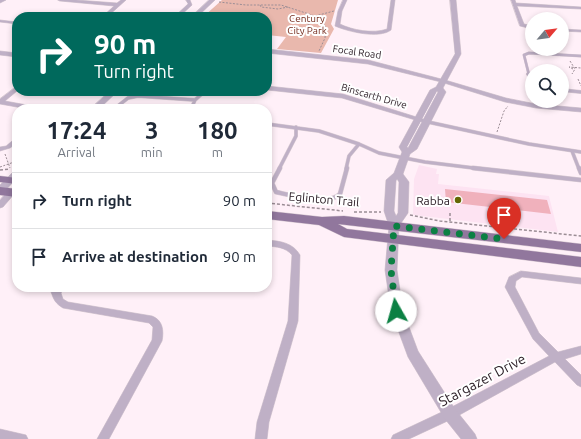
<!DOCTYPE html>
<html lang="en">
<head>
<meta charset="utf-8">
<style>
	:root { --surface:#fff; --page:#f6f6f7; --text:#1f2937; --muted:#747a83; --line:#e0e1e3 }
	body { margin:0; font-family:Ubuntu,sans-serif; background:var(--page); color:var(--text); height:100vh; display:flex; flex-direction:column; font-size:15px; white-space:nowrap }
	* { box-sizing:border-box; margin:0 }
	p { font-size:13px; color:var(--muted) }
	.icon { flex:none; width:22px; height:22px; fill:none; stroke:currentColor; stroke-width:2; stroke-linecap:round; stroke-linejoin:round }
	.map { position:relative; flex:1; overflow:hidden }
	.side { position:absolute; left:12px; top:104px; width:260px; height:188px; display:flex; flex-direction:column; background:var(--surface); border-radius:16px; box-shadow:0 2px 6px #0003 }
	.side>* { flex:none }
	.guide { position:absolute; left:12px; top:12px; width:260px; height:84px; border-radius:16px; box-shadow:0 2px 6px #0003; background:#00695c; color:#fff; overflow:hidden }
	.needle { width:26px; rotate:61deg }
	.buttons { position:absolute; left:525px; top:12px; display:grid; gap:8px }
	.buttons a { display:grid; place-items:center; width:44px; height:44px; border-radius:50%; background:var(--surface); box-shadow:0 2px 6px #0003; font-size:20px }
	.pin { position:absolute; display:grid; place-items:center; width:34px; height:34px; color:#fff; margin:-41px -17px; border-radius:50% 50% 50% 0; rotate:-45deg; box-shadow:0 0 4px #0007 }
	.pin .icon { rotate:45deg }
	.me { position:absolute; width:44px; margin:-22px; rotate:353deg; stroke-linejoin:round; filter:drop-shadow(0 0 3px #0008) }
	.turn { display:flex; align-items:center; gap:14px; height:84px; padding:0 16px; font-size:18px }
	.turn .icon { width:52px; height:52px; stroke-width:2.5 }
	.turn b { display:block; font-size:28px; line-height:34px }
	.eta { display:flex; justify-content:space-evenly; align-items:center; height:68px; text-align:center }
	.eta b { font-size:24px; font-weight:600; line-height:28px }
	ul { padding:0; list-style:none }
	li { display:flex; align-items:center; gap:12px; height:56px; padding:0 16px; border-top:1px solid var(--line) }
	li div { flex:1 }
	li b { display:block; font-size:15px }
	li em { font-style:normal }
	.map>svg:first-child { display:block }
</style>
</head>
<body>
<div class="map">
<svg width="581" height="439" viewBox="0 0 581 439">
	<rect width="100%" height="100%" fill="#fff0f8"/>
	<path fill="#fde3f2" d="M419,165L437,169L436,174H439L438,184L549,196L558,232L414,215L413,214L414,179Z"/>
	<path fill="#e9b8ad" d="M222,0H338L331,24L334,29L321,53L277,49L286,37L267,35V17H203Z"/>
	<path fill="#f0b1bc" d="M445,189L547,200L551,214L446,202Z"/>
	<g fill="none" stroke-linecap="round" stroke-linejoin="round">
		<defs>
			<path id="service-far2" d="M529,75L524,55L529,53L581,56"/>
			<path id="service-far1" d="M528,74L532,79
				M562,90L581,92
				M114,109L128,98L138,96L195,100
				M191,109L195,100L205,91
				M428,122L529,144L581,152
				M267,124L319,131L359,144L379,153L425,162L482,169
				M572,151L579,169
				M279,169L296,136V127
				M346,169L349,156L359,144"/>
			<path id="service" d="M280,168L272,183L276,192C290,195 329,206 340,194L347,168
				M473,168L581,180
				M579,168L581,173"/>
			<path id="minor" d="M0,0H6L0,3Z
				M58,0H76L117,3L121,0H126L107,17H102L114,6L60,1Z
				M186,0H190L192,5L179,17H174L188,4Z
				M343,0H347L342,11L340,24C352,30 373,34 387,29L391,0H395L391,30C379,39 349,32 335,26L338,11Z
				M511,0H515L516,3L581,7V9L517,6L524,24L532,26V29L520,26Z
				M0,20L17,22V24L0,22Z
				M562,29L581,30V32L562,31Z
				M267,49L368,60L445,80L506,98L536,104L581,108V112L536,108L505,102L441,82L368,64L267,53Z
				M0,51L17,53V57L0,55Z
				M17,86V91L5,101L38,107L41,109H28L0,104V99Z
				M267,86L343,94L426,120L427,121L426,122H422L342,98L267,90Z
				M17,137V143L10,148L0,151V147L6,146Z
				M9,190H15L16,192L3,207L0,208V200Z
				M267,240C281,241 293,243 300,255L298,321L269,422L267,439H255L257,422L288,321L292,255C285,247 277,247 267,246Z
				M521,271L581,278V284L522,277L516,281L515,287L539,333L558,352L581,346V354L565,359L581,375V387L577,385L555,362L454,418L409,439H391L393,435L446,410L549,356L533,339L505,287L509,277Z
				M55,287H65L61,293L63,299L68,302L152,316C163,320 164,331 162,341L109,439H97L152,340L153,327L149,323L63,308C55,303 54,300 51,292Z
				M0,429L26,435L28,439H0Z"/>
			<path id="tertiary" d="M209,0H215L197,17H191Z
				M450,0H456L461,54L443,88L446,92L417,149L410,154L403,174L409,182L408,213L399,226L397,270L403,311L418,351L455,409L475,434L477,439H461L445,419L408,357L391,311L385,270L389,226L384,211L386,180L394,173L402,152L399,147L430,90L436,87L455,54ZM437,91L438,92L408,148L407,147ZM397,179L399,182L398,213L396,216L394,211L396,181Z
				M110,91H118L99,109H90Z
				M17,170V178L3,193L0,194V185L14,171Z"/>
			<path id="primary" d="M0,176L17,178V184L0,182Z
				M0,187L17,189V197L0,195Z
				M267,211L322,217L344,216L581,244V252L338,224L347,229L581,257V267L344,237L319,225L267,219Z"/>
		</defs>
		<use href="#service-far2" stroke="#d9cbd3" stroke-width="3"/>
		<use href="#service-far1" stroke="#d9cbd3" stroke-width="4"/>
		<use href="#service" stroke="#d9cbd3" stroke-width="5"/>
		<use href="#minor" stroke="#d9cbd3" stroke-width="1"/>
		<use href="#tertiary" stroke="#d9cbd3" stroke-width="1"/>
		<use href="#primary" stroke="#d9cbd3" stroke-width="1"/>
		<path stroke="#9b8d95" stroke-width="1" stroke-dasharray="2 1.5" stroke-linecap="butt" d="M219,2L246,5H281L312,15L323,22L326,28L325,38L319,51
			M260,5L261,7L278,9L288,7
			M315,16L334,11
			M309,26L307,25L321,19
			M570,61L575,69L572,74
			M573,69L569,67L581,68
			M578,79L581,86
			M530,99L532,93
			M497,132L504,111L508,106
			M5,154L10,168
			M0,167L17,161"/>
		<path stroke="#9b8d95" stroke-width="1.5" stroke-dasharray="3 2" stroke-linecap="butt" d="M0,170L10,169
			M267,203L343,211
			M354,212H381
			M450,213V222
			M410,215L440,221L581,236"/>
		<use href="#service-far2" stroke="#bfb0c6" stroke-width="2.5"/>
		<use href="#service-far1" stroke="#bfb0c6" stroke-width="3"/>
		<use href="#service" stroke="#bfb0c6" stroke-width="4"/>
		<use href="#minor" fill="#bfb0c6" fill-rule="evenodd"/>
		<use href="#tertiary" fill="#bfb0c6" fill-rule="evenodd"/>
		<use href="#primary" fill="#91779d" fill-rule="evenodd"/>
	</g>
	<g fill="none" stroke-linecap="round" stroke-linejoin="round">
		<path stroke="#0b8043" stroke-width="7" stroke-dasharray="0 12.6" d="M396,311L391,270L394,226L504,239"/>
	</g>
	<circle fill="#646704" stroke="#fff" stroke-width="1.5" cx="458" cy="200" r="4"/>
	<g text-anchor="middle" dominant-baseline="central" stroke-width="4" stroke-linejoin="round" paint-order="stroke">
		<g font-size="10" fill="#742b1c" stroke="#fff">
			<text x="307" y="18">Century<tspan x="307" dy="12">City Park</tspan></text>
		</g>
		<g font-size="10" fill="#2d2028" stroke="#fff">
			<text transform="translate(357 52) rotate(8)">Focal Road</text>
			<text transform="translate(374 96) rotate(16)">Binscarth Drive</text>
		</g>
		<g font-size="12" fill="#2d2028" stroke="#fff">
			<text transform="translate(324 199) rotate(5)">Eglinton Trail</text>
		</g>
		<g font-size="12" fill="#2d2028" stroke="#fff" text-anchor="end">
			<text x="450" y="200">Rabba</text>
		</g>
		<g font-size="14" fill="#2d2028" stroke="#fff">
			<text transform="translate(482 380) rotate(-28)">Stargazer Drive</text>
		</g>
	</g>
</svg>
<div class="buttons">
<a><svg class="needle" viewBox="-14 -14 28 28"><path d="M0-13l5 13h-10z" fill="#e53935"/><path d="M0 13l5-13h-10z" fill="#747a83"/></svg></a>
<a><svg class="icon" aria-label="search" viewBox="0 0 24 24"><circle cx="10" cy="10" r="6"/><path d="M15 15l6 6"/></svg></a>
</div>
<div class="pin" style="left:504px;top:239px;background:#d93025"><svg class="icon" aria-label="arrive" viewBox="0 0 24 24"><path d="M6 21V4h12l-3 4 3 4H6"/></svg></div>
<svg class="me" style="left:396px;top:311px" viewBox="-20 -20 40 40"><circle r="19" fill="#fff"/><path d="M0-13L10 11 0 6-10 11z" fill="#0b8043"/></svg>
<div class="guide">
<div class="turn"><svg class="icon" aria-label="right" viewBox="0 0 24 24"><path d="M7 20v-9h11M14 6l5 5-5 5"/></svg><div><b>90 m</b>Turn right</div></div>
</div>
<section class="side">
<div class="eta">
<div><b>17:24</b><p>Arrival</p></div>
<div><b>3</b><p>min</p></div>
<div><b>180</b><p>m</p></div>
</div>
<ul>
<li><svg class="icon" aria-label="right" viewBox="0 0 24 24"><path d="M7 20v-9h11M14 6l5 5-5 5"/></svg><div><b>Turn right</b></div><em>90 m</em></li>
<li><svg class="icon" aria-label="arrive" viewBox="0 0 24 24"><path d="M6 21V4h12l-3 4 3 4H6"/></svg><div><b>Arrive at destination</b></div><em>90 m</em></li>
</ul>
</section>
</div>
</body>
</html>
